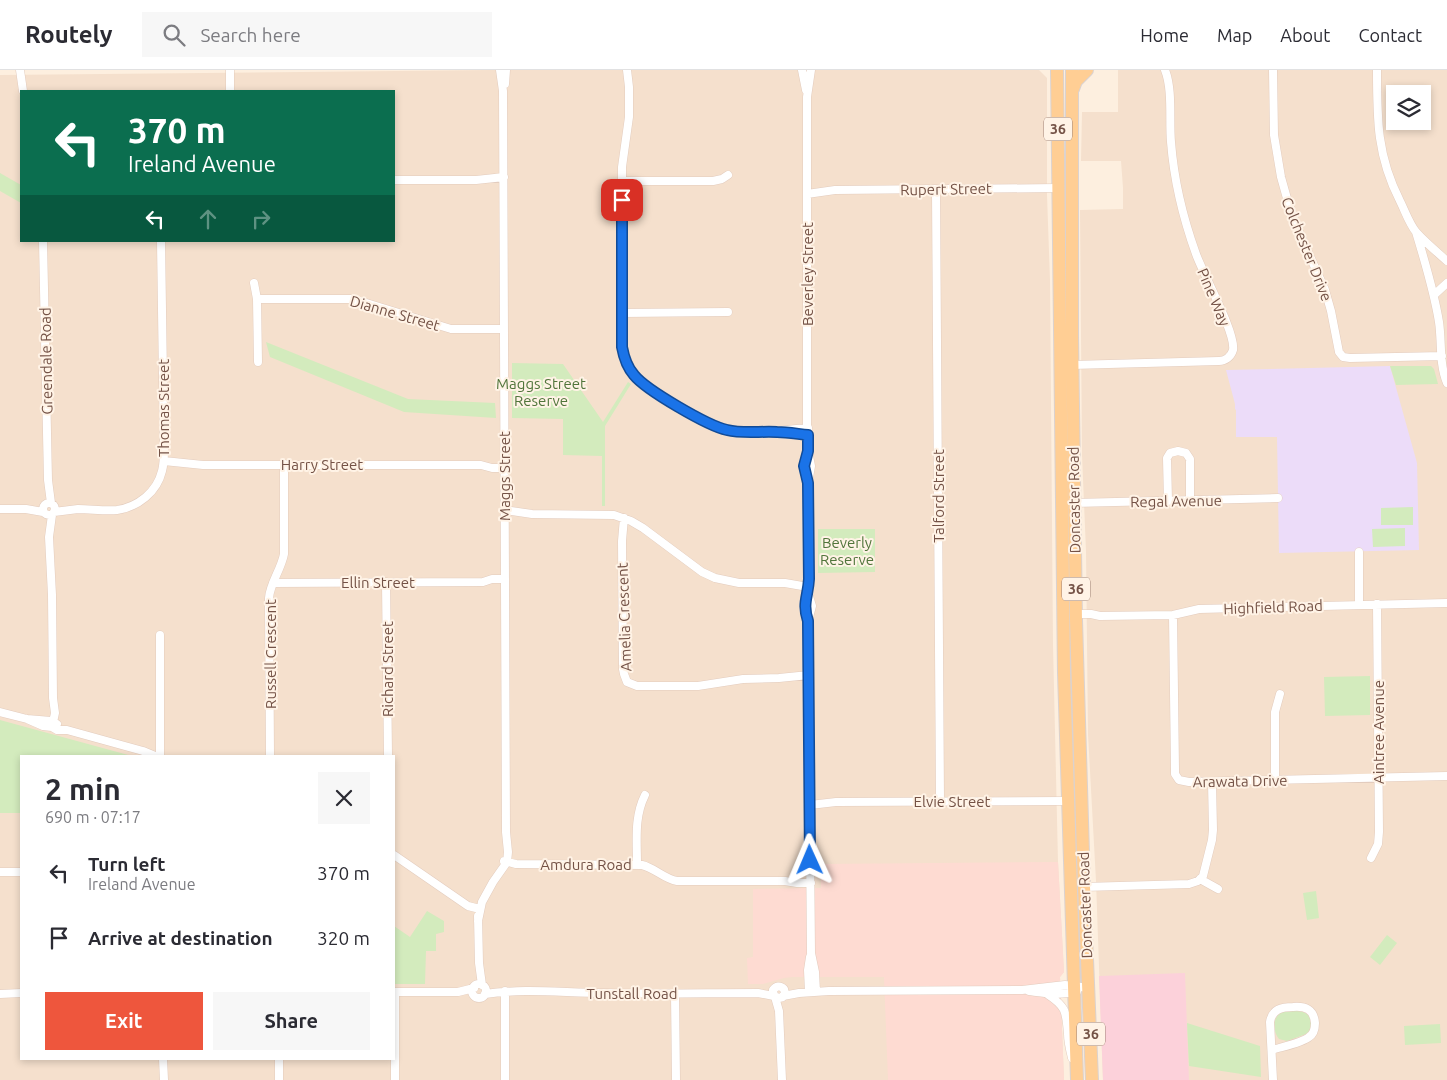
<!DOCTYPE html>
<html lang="en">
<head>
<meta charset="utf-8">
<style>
	:root { --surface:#fff; --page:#f7f7f7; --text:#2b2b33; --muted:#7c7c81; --line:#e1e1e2; --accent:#ee563d }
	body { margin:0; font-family:Ubuntu,sans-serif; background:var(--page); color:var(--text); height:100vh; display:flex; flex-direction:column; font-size:19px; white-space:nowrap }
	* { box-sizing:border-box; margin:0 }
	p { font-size:16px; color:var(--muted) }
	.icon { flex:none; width:28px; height:28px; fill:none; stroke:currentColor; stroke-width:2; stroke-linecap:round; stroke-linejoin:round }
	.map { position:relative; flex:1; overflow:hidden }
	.panel { position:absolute; left:20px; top:685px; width:375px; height:305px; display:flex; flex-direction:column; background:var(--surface); border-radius:0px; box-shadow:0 2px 8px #0003 }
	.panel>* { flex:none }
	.guide { position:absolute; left:20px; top:20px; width:375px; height:152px; border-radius:0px; box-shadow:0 2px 8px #0003; background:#0b6e4f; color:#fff; overflow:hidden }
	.tools { position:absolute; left:1386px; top:15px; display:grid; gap:10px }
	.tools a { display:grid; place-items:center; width:45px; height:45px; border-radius:0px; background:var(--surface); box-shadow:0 2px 8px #0003; font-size:25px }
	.pin { position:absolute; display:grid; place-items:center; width:42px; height:42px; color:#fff; margin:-21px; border-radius:10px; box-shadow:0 2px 8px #0006 }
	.me { position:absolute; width:55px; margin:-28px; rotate:359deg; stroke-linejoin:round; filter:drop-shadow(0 0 4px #0008) }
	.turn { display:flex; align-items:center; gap:18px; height:105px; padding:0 25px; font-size:22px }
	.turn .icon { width:65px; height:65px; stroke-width:2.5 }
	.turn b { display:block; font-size:35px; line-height:42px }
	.lanes { display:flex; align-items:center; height:48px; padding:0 25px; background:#0003; justify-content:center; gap:25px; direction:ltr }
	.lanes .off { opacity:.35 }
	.round { display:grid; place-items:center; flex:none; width:52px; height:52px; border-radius:0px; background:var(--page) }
	.summary { display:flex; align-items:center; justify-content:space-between; height:85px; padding:0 25px }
	h1 { font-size:30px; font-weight:700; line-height:38px }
	.primary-button { display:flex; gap:10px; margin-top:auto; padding:10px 25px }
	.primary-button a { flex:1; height:58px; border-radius:0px; background:var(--accent); color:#fff; font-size:20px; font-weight:700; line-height:58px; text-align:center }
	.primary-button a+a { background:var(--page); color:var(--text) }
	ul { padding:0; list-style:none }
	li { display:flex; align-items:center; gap:15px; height:65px; padding:0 25px }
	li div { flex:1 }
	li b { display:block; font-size:19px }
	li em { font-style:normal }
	header { display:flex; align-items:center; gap:30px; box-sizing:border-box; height:70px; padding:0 25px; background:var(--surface); border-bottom:1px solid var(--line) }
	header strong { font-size:24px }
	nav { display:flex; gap:28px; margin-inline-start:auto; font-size:18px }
	.search { width:350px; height:45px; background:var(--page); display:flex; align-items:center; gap:12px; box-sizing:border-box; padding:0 18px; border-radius:0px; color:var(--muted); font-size:19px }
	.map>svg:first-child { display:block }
</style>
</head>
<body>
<header>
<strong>Routely</strong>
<div class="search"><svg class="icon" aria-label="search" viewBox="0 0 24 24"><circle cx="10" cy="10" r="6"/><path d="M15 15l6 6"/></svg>Search here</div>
<nav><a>Home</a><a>Map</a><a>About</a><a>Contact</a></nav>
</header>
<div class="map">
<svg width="1447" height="1010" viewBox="0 0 1447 1010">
	<rect width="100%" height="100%" fill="#fdefdf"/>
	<path fill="#f5e0cd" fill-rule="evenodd" d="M490,0H1039L1047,8V125L1050,210L1053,575L1058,792L1064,902L1060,907L1064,1010H0V5ZM21,21H394V171H21ZM21,686H394V989H21Z
		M1118,0H1447V1010H1103L1096,811L1088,664L1086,481L1082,385L1080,140L1123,139V118L1121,91H1081L1082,42H1118ZM1395,24H1422V51H1395Z"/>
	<path fill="#fedbd2" d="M1058,792L1064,902L1060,907L1064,1010H888L884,907H792L784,908L763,914H748L747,888L753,887V819L821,818V794Z"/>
	<path fill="#ecdcf9" d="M1390,296L1417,393L1419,480L1279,483L1277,367H1236V340L1235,339V334L1226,300Z"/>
	<path fill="#fcd1da" d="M1185,903L1189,1010H1103L1099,906Z"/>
	<path fill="#d3ebbd" d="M0,103L21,115V133L0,121Z
		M266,272L408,329L495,333L496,348L404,342L270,287Z
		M512,293L563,294L603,352L628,312L631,314L605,356V436H602V386L563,385V349L512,348Z
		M1390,296H1431L1434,299L1438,314L1396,315Z
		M1413,437V455H1381V438Z
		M1405,458V476L1373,477L1372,459Z
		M818,459H875V502L818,503Z
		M1370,606V645L1325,646L1324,607Z
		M0,650L132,686H21V743H0Z
		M1316,821L1319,848L1307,850L1303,823Z
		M427,841L444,851V862L436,864V881H426L425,914H394V856L410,867Z
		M1387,865L1397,873L1380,895L1370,887Z
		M1284,941C1293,941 1301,939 1309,945C1312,952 1312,960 1306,964L1287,971L1279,969C1272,960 1272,946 1284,941Z
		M1187,953L1260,976L1261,1007L1189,996Z
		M1440,954L1441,973L1405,975L1404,956Z"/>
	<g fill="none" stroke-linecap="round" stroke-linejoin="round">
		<defs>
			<path id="minor" d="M20,0L23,21
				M230,0V21
				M627,0L629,17V47L622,97V272C622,285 627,297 635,307C644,317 658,324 670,331C688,342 706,356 728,360C754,366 781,360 808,358
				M802,0L806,20
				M811,0L807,27V371L808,381L811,396L808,413L809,509C808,527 802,533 808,551L811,883L815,902L816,922
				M1273,0L1274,65L1281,107L1288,132L1296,155L1325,220L1331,241L1339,282L1343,287L1350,288L1442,286
				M1377,0C1377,50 1377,86 1400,131C1405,141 1409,153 1416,162C1425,172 1437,182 1447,191
				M505,14L506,0
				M394,110H476L504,107
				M622,111H713L722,109L728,105
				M936,120L940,731
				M807,124L835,120L1058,118
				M1416,162C1425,192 1434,221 1439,252C1442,272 1439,294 1447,313
				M43,171L48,410L51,433
				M254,213L257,229L258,292
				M1434,225L1447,213
				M257,229H351L363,232L451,259H504
				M622,243L728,242
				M1072,295L1219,291C1225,291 1231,287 1233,280C1236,263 1203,204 1196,184C1183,148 1174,111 1171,72C1169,51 1173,20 1165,0
				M808,381L803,396L808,413
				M164,391L203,395H481L492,398H504
				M1168,431L1167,388L1170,383L1178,381L1186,383L1190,389V431
				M43 439a6 6 0 1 1 12 0a6 6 0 1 1-12 0Z
				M1074,433L1278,428
				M0,439H26L43,442
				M504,440L532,444L614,445L631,451L643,458L702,502L715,508L739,513H785L808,517
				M54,442C62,441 70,440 78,439C91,439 104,441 117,440C138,437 157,422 162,401C164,394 164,386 164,378L161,171
				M624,448L622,471L623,599L624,604L627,612L637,616H698L743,609L779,608L809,605
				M1359,482V535
				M386,512L388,686
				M273,513L483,512L492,509H504
				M808,523L812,536L808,551
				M1076,544H1091L1100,546L1173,545L1199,539L1447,533
				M1173,545L1175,700V704L1179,710L1189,712L1447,706
				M160,565V686
				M0,642L27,649L51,651L57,654
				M27,649L43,656L52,657L57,660H67L143,681L155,686
				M52,657L55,643L53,628L52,525L49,467L52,445
				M270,686L269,528C270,513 281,500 284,484V394
				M1275,710V642L1280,624
				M810,735L836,732L1067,731
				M394,785L468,836L480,839
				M1371,788L1378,774L1379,762L1377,534
				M504,791L516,794L642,795C655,798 664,809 677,811H785L797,813H811
				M637,794C637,770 634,747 645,725
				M0,802H21
				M1200,809L1218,819
				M1084,817L1189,814L1198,811L1203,806L1212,770L1213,760L1212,712
				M478,846L479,893L482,915
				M478,851L482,832L493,812L507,792L508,782L506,762L503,21L500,0
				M472 921a7 7 0 1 1 14 0a7 7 0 1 1-14 0Z
				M1029,921C1045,923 1061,926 1077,921
				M394,922H458L474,918
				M395,922V1010
				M809,922L808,900L810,887
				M675,923L676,1010
				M0,924L21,923
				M485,924C525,918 564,923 604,923C656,924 707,923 758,923L774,926L779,928L783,927L785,924L784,919C780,915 776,916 773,920L774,926
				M1047,924C1067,937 1066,942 1068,964C1068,972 1070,980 1072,988
				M783,926L799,923L829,921L1022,920L1065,915L1089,918
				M775,927L779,941L782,1010
				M1272,980C1281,977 1302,973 1309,967C1314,964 1315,958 1315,953C1314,939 1305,936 1293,937C1282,937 1272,939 1270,952L1273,1010
				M163,989L164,1010
				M279,989V1010
				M505,1010V921"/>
			<path id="primary" d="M1057,0L1064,603L1077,1010
				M1072,0V266L1076,550L1084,817L1092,1010
				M1073,19L1076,11L1087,0"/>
		</defs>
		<use href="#minor" stroke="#e3ccbe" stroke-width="9"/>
		<use href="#primary" stroke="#dbd2cf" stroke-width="14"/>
		<use href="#minor" stroke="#fff" stroke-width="8"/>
		<use href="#primary" stroke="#ffce94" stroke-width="12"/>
	</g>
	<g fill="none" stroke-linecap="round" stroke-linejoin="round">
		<defs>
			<path id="route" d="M622,130V277C624,288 627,297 634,305C646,320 708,356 727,360C743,364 760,361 777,362C787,362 798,364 808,365V381L804,396L808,413L809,509C808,527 802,533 808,551L810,790"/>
		</defs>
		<use href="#route" stroke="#114b97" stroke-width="12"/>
		<use href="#route" stroke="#1a73e8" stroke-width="9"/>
	</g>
	<g text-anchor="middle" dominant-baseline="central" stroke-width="4" stroke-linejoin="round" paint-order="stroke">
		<g fill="#fff3e6" stroke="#9e8276" stroke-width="1">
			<rect x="1044" y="47.5" width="28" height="23" rx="4"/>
			<rect x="1062" y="507.5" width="28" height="23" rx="4"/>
			<rect x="1077" y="952.5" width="28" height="23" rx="4"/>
		</g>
		<g font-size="14" font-weight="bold" fill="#745246">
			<text x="1058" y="59">36</text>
			<text x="1076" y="519">36</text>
			<text x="1091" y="964">36</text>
		</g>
		<g font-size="15" fill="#745246" stroke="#fff3e6">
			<text transform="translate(946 119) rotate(-1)">Rupert Street</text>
			<text transform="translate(1307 179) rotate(68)">Colchester Drive</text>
			<text transform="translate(807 204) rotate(-90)">Beverley Street</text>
			<text transform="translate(1214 227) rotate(67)">Pine Way</text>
			<text transform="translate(395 243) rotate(16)">Dianne Street</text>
			<text transform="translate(46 291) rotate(-91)">Greendale Road</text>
			<text transform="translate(163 338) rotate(-90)">Thomas Street</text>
			<text x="322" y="394">Harry Street</text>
			<text transform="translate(504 406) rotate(-90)">Maggs Street</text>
			<text transform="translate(938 426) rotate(-90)">Talford Street</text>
			<text transform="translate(1074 430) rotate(-91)">Doncaster Road</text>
			<text transform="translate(1176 431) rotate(-1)">Regal Avenue</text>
			<text x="378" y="512">Ellin Street</text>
			<text transform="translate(1273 537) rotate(-2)">Highfield Road</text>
			<text transform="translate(624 547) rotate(-92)">Amelia Crescent</text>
			<text transform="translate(270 584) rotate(-90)">Russell Crescent</text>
			<text transform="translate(387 599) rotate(-90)">Richard Street</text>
			<text transform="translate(1378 662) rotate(-90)">Aintree Avenue</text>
			<text transform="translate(1240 711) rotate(-1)">Arawata Drive</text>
			<text x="952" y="731">Elvie Street</text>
			<text x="586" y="794">Amdura Road</text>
			<text transform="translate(1085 835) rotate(-92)">Doncaster Road</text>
			<text x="632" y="923">Tunstall Road</text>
		</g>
		<g font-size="15" fill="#51753b" stroke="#fff3e6">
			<text x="541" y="313">Maggs Street<tspan x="541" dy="17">Reserve</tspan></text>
			<text x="847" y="472">Beverly<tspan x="847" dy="17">Reserve</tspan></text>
		</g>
	</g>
</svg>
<div class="tools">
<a><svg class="icon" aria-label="layers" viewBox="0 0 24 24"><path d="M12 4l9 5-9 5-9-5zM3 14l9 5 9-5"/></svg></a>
</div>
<div class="pin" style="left:622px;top:130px;background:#d93025"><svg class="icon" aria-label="arrive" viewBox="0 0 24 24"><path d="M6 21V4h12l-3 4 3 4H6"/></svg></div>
<svg class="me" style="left:810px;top:790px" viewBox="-20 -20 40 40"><path d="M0-17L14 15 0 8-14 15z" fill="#1a73e8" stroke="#fff" stroke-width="4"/></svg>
<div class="guide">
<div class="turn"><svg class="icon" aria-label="left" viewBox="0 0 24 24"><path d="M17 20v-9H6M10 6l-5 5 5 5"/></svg><div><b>370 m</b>Ireland Avenue</div></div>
<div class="lanes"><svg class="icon" aria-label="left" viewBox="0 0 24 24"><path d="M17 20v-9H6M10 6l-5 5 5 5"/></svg><svg class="icon off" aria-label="ahead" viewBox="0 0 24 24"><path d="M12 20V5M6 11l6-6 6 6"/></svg><svg class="icon off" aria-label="right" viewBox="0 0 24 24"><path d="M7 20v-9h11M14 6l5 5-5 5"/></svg></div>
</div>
<section class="panel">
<div class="summary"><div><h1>2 min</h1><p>690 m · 07:17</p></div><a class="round"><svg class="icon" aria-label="close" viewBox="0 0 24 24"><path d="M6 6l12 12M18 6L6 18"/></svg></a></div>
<ul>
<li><svg class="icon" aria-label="left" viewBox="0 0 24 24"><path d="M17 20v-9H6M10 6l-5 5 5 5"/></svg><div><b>Turn left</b><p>Ireland Avenue</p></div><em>370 m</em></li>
<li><svg class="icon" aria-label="arrive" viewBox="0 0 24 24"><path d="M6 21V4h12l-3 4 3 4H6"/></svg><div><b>Arrive at destination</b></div><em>320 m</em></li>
</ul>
<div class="primary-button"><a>Exit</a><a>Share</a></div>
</section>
</div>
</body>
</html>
